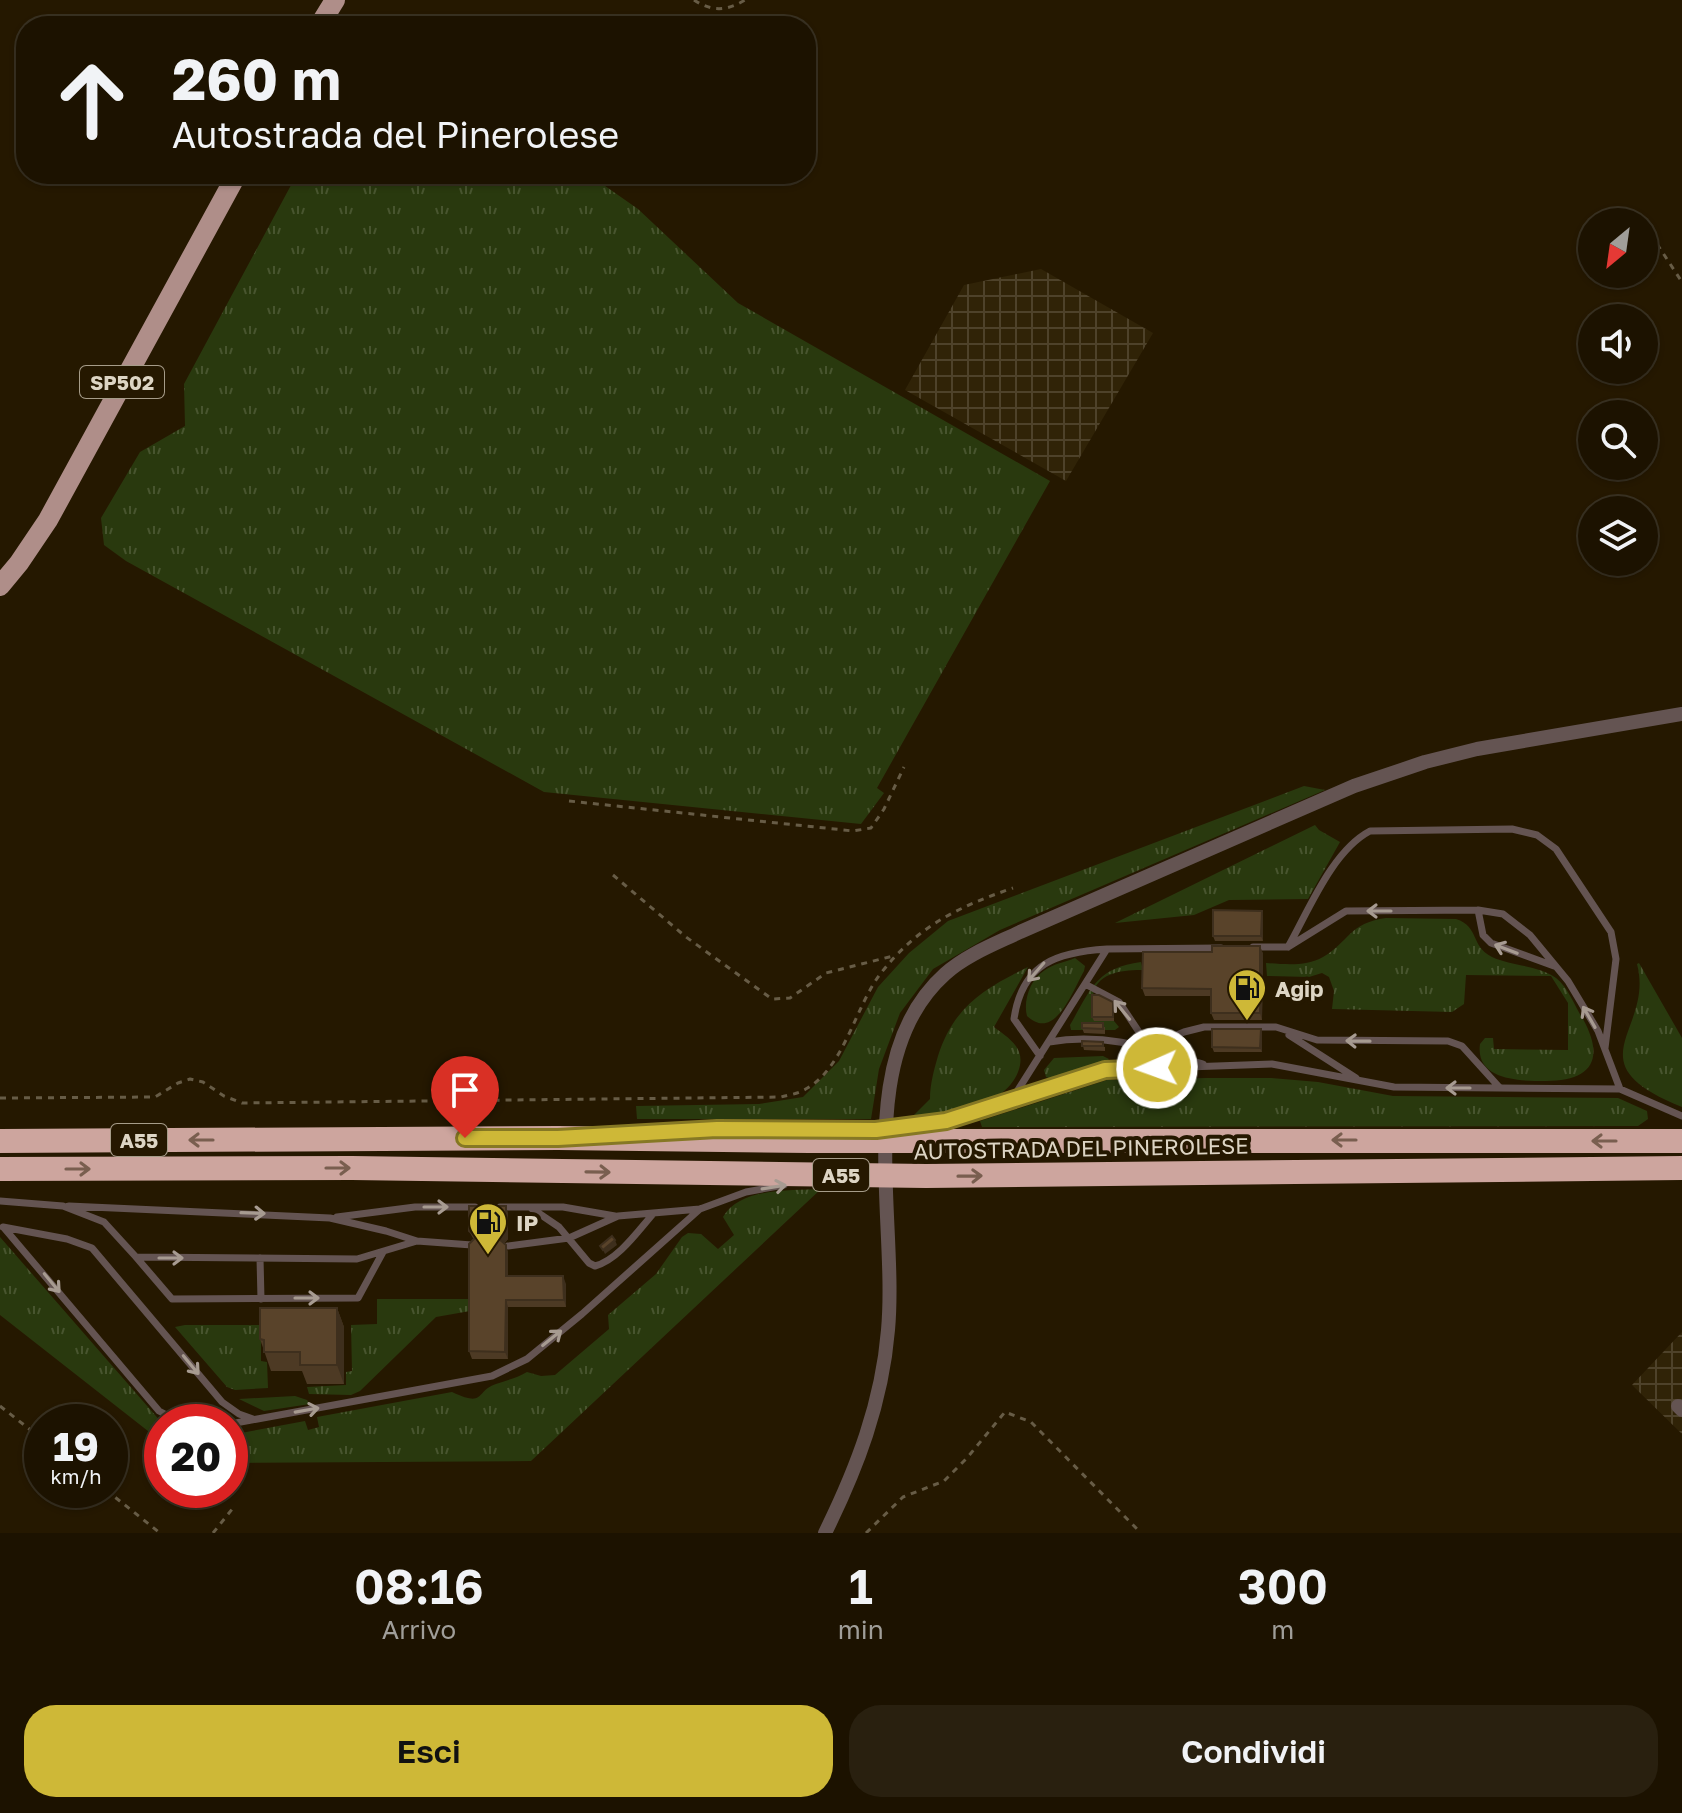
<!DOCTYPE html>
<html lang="it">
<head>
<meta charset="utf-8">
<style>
	:root { --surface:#1c1200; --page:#29200f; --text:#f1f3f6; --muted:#a09e99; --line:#3a3222; --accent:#ceb837 }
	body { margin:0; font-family:"Golos Text",sans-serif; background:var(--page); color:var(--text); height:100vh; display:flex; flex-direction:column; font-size:30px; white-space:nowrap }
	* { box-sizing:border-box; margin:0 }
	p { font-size:26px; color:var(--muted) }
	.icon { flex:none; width:44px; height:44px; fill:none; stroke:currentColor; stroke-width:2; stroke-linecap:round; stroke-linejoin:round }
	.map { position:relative; height:1533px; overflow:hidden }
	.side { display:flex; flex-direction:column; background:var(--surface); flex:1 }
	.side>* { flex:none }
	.banner { position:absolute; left:16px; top:16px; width:800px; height:168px; border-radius:32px; box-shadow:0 2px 6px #0004,0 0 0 2px var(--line); background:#1c1200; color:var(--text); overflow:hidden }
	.needle { width:52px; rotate:209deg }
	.controls { position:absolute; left:1578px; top:208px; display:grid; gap:16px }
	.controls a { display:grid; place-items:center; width:80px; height:80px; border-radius:50%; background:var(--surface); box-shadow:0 2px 6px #0004,0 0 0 2px var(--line); font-size:40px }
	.speed { position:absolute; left:24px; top:1404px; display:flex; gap:16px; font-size:40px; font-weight:700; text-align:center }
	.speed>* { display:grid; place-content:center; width:104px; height:104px; border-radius:50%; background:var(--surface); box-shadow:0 2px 6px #0004,0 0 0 2px var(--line); line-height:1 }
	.speed small { font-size:20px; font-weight:400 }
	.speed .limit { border:12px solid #d22; background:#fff; color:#111 }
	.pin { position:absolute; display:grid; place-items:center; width:68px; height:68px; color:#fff; margin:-82px -34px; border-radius:50% 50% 50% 0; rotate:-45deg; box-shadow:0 0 8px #0007 }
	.pin .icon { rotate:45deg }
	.me { position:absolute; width:88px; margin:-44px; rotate:268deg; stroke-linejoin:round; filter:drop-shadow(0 0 6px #0008) }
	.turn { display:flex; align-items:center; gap:28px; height:168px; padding:0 24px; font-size:36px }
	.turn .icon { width:104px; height:104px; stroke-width:2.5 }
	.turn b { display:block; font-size:56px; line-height:68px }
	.eta { display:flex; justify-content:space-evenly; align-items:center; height:136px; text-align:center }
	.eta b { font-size:48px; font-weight:600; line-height:56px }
	.action { display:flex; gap:16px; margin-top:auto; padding:16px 24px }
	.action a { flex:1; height:92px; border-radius:32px; background:var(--accent); color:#111; font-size:32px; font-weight:600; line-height:92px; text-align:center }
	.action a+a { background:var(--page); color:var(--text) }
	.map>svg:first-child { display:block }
</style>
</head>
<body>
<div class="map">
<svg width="1682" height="1533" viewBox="0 0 1682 1533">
	<defs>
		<pattern id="industrial-grid" width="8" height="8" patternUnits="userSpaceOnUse" patternTransform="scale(2)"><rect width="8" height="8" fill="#302307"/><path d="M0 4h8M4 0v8" fill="none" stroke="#4e422a"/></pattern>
		<pattern id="grass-tufts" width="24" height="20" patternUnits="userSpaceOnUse" patternTransform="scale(2)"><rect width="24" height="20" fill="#29390e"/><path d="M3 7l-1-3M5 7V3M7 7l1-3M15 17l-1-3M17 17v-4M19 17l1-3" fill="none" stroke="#48552f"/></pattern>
	</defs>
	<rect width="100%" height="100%" fill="#251800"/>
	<path fill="url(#industrial-grid)" d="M1041,269L1153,333L1066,481L905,390L964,285Z
		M1682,1332V1434L1632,1385Z"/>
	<path fill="url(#grass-tufts)" d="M297,174H588L638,209L738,303L1050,481L877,788L884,793L861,824L544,792L126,561L104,545L101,518L140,452L185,426L184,384Z
		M1304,786L1325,790L1000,930L933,969L900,1013L879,1069L871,1119H637L636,1106L759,1104L803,1097L839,1061L878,987L909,953L948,921Z
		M1315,825L1319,830L1340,842L1308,899L1229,900L1194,915L1115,923Z
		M1386,918L1456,919C1480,927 1470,946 1492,957C1511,966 1538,965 1556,978C1568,987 1575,1007 1583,1019C1606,1061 1590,1081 1545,1081C1521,1081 1475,1081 1480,1044L1485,1038H1493L1494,1049L1568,1050V1003L1551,976L1466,975L1464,1004L1452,1012L1332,1009L1334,991L1329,977L1322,973L1309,977L1267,976L1266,963C1284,964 1306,967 1323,957C1349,942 1349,923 1386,918Z
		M1075,958L1085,966L1084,971C1072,992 1055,1042 1027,1016C1023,1001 1030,979 1045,970C1053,964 1066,962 1075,958Z
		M1141,962L1143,970C1126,970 1098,971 1093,994C1092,1002 1094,1013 1094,1021H1114L1119,1027L1115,1030H1071L1070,1025C1091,989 1096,968 1141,962Z
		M1639,963L1682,1038V1107C1570,1062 1655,1031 1637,964Z
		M1028,967L994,1027C1010,1039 1027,1049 1018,1072C1003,1110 943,1114 907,1122L930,1099C930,1084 934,1070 938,1056C954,1006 984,989 1028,967Z
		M1103,1056L1109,1059L1106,1062L1055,1080L1046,1077L1044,1070L1054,1058Z
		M1207,1078H1271L1318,1082L1393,1096L1618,1098L1647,1111L1648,1119L1638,1126L982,1127L980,1121L1107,1080Z
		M821,1189L531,1461L230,1463V1435L305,1421L308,1430L319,1427L317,1417L452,1392C486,1408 475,1391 496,1384C507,1380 517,1378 527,1372L541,1376L555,1375L609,1329L608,1315L656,1274L682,1237L688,1233L701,1234L718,1249L734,1235L723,1217C740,1187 791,1191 821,1189Z
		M0,1237L162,1423V1442L0,1315Z
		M377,1299H471L470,1311L436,1317L360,1391L351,1395L309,1394L307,1387L346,1385V1372L352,1371L351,1325L377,1324Z
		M185,1325H261V1361L267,1362L268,1388L235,1390L227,1387L175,1327Z
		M295,1396L307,1400L310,1404L264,1411L239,1399Z"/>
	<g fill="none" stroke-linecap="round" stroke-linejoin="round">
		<path stroke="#675c46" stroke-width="3" stroke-dasharray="6 6" stroke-linecap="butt" d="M694,0C712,12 727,11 745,0
			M1657,244L1682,282
			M569,801L853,831L871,828L884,809L904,767
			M613,875L686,937L772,999L790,998L826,973L893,956
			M0,1098L155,1097L178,1083L190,1079L203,1082L224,1096L242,1103L781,1097C788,1095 797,1094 804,1090C844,1070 855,1006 881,973C918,926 958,907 1013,888
			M0,1406L42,1439
			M106,1490L160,1533
			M213,1533L233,1508
			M866,1533L903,1497L944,1481L967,1458L1005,1412L1031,1422L1141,1533"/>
		<path stroke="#645452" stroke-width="7" d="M1478,910L1483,935L1491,943L1554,966
			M1253,947H1288L1346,911L1478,910L1503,914L1530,935L1568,981L1598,1031L1620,1089
			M1288,947C1309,910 1332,851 1370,831L1512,829L1537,835L1556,849L1611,932L1616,959L1605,1048
			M1085,984L1119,1002L1149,1047
			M1289,1035L1356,1078
			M1049,1042C1105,1032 1150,1048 1203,1064
			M1040,1056L1014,1019C1022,963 1057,952 1107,949
			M1109,1068L1149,1047L1184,1032L1204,1027H1276L1317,1040L1448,1041L1462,1046L1500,1088
			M1011,1101L1107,949L1221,948
			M884,1128L946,1121L1105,1070L1272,1064L1394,1087L1620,1089L1682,1116
			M0,1201L63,1206L104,1222L136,1257L357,1259L417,1241L472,1245
			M69,1206L330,1218L386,1231L417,1241
			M500,1207H563L615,1216
			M531,1208L559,1227L589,1263L595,1266C618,1260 638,1231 653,1214
			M337,1217L415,1207H475
			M3,1227L67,1239L92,1248L222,1402L239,1414L253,1419
			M5,1229L159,1411L180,1422
			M508,1246L569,1238L618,1216L700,1209L746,1192L784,1185
			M136,1257L172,1299L358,1298L383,1252
			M260,1258L261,1299
			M230,1424L492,1376L527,1359L582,1314L700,1209"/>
		<path stroke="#645452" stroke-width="14" d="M1678,1406L1682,1410
			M825,1533C857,1468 882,1403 888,1330C898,1219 852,1057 945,974C966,955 995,944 1020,932L1354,786L1425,762L1477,749L1682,714"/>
		<path stroke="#af8e89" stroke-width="20" d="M319,26L335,0
			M0,586L19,563L48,520L237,174"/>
		<path stroke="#cda59e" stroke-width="24" d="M0,1141L558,1138L809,1141H1682
			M0,1169L352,1168L926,1176L1682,1168"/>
	</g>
	<path fill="#4d3a24" d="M1263,916V941H1215L1213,936Z
		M1260,946L1263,954L1262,1020H1214L1211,1013V996H1145L1142,988L1212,952Z
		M1113,1002L1114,1007V1021H1094L1092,1017Z
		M1105,1027V1034L1084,1033L1082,1028Z
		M1261,1029L1262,1034V1052H1214L1212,1047Z
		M1082,1041L1105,1047V1051L1084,1050Z
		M506,1206L508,1214V1239L504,1244L508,1252V1276L566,1284V1307H508V1359H472L469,1351L474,1240L469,1231Z
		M337,1308L344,1327V1384H307L302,1371H271L260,1339Z"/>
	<path fill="#3e2f1d" d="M1262,911L1263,916V941L1261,936Z
		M1260,946L1263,954L1262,1020L1260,1013Z
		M1261,1029L1262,1034V1052L1260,1048Z
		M506,1206L508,1214V1239L502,1246L499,1239Z
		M615,1240L617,1245L605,1254L603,1250Z
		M506,1245L508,1252V1283L506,1276Z
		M563,1276L566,1284V1307L564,1300Z
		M506,1300L508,1307V1359L505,1352Z
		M337,1308L344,1327V1384L337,1365Z"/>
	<path fill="#59432a" stroke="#3e2f1d" stroke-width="2" d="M1213,910L1262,911L1261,936H1213Z
		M1212,946H1260V1013H1211V989L1142,988L1143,952H1212Z
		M1092,995H1099L1113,1002V1017H1092Z
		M1082,1023H1103V1029L1082,1028Z
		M1212,1029H1261L1260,1048L1212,1047Z
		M1082,1041L1103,1042V1046H1082Z
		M469,1206H506V1232L499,1239L506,1245V1276H563L564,1300H506L505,1352L469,1351V1244L476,1237L469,1231Z
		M612,1236L615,1240L603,1250L600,1246Z
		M260,1308H337V1365H300V1352H264V1340L260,1339Z"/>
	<defs><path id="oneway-shaft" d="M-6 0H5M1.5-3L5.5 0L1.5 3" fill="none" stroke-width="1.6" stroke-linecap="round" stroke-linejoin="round" transform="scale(2)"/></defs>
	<g stroke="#a79b91">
		<use href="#oneway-shaft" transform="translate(1379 911) rotate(180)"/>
		<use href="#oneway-shaft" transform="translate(1506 949) rotate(-159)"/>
		<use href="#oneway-shaft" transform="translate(1036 972) rotate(131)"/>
		<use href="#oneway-shaft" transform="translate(1122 1010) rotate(-129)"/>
		<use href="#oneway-shaft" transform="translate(1589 1017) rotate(-120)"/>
		<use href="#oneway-shaft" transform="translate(1358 1041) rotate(-179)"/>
		<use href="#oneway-shaft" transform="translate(1458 1088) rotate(-180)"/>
		<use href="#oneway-shaft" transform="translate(774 1187) rotate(-9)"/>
		<use href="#oneway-shaft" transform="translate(436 1207)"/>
		<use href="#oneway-shaft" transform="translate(253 1213) rotate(2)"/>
		<use href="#oneway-shaft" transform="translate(171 1258)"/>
		<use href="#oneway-shaft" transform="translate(52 1283) rotate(50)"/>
		<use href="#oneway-shaft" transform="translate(307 1298)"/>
		<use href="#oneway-shaft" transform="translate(552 1338) rotate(-39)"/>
		<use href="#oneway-shaft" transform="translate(191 1365) rotate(50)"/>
		<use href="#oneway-shaft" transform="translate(307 1410) rotate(-10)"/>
	</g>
	<g stroke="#795e4f">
		<use href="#oneway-shaft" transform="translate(201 1140) rotate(180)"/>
		<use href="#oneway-shaft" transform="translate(1344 1140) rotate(-180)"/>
		<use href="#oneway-shaft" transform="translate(1604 1141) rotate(-180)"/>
		<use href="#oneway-shaft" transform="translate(338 1168)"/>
		<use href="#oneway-shaft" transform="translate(78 1169)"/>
		<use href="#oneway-shaft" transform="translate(598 1172) rotate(1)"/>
		<use href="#oneway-shaft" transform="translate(970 1176) rotate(-1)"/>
	</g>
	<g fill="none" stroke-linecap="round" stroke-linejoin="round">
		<defs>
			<path id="route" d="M465,1138H558L717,1129L876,1130L946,1121L1105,1070L1157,1068"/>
		</defs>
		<use href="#route" stroke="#867824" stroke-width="20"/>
		<use href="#route" stroke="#ceb837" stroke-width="14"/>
	</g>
	<defs>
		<symbol id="fuel-pin" viewBox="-11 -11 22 30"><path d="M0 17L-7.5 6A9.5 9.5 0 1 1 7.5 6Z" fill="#ceb837" stroke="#251800"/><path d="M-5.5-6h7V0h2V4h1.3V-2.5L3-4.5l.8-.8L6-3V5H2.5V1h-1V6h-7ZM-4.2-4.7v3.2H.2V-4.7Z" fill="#111"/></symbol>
	</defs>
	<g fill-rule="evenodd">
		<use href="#fuel-pin" x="1225" y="966" width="44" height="60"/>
		<use href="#fuel-pin" x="466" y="1200" width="44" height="60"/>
	</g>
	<g text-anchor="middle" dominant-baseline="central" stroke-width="8" stroke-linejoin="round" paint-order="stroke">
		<g fill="#251800" stroke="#a69c89" stroke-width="2">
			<rect x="80" y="366" width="84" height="32" rx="6"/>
			<rect x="111" y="1124" width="56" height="32" rx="6"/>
			<rect x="813" y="1159" width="56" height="32" rx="6"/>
		</g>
		<g font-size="20" font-weight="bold" fill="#ddd5c4">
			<text x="122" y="382">SP502</text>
			<text x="139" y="1140">A55</text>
			<text x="841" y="1175">A55</text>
		</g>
		<g font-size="22" font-weight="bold" fill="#ddd5c4" stroke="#251800" text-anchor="start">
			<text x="1275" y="988">Agip</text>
			<text x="516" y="1222">IP</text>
		</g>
		<g font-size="22" fill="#ddd5c4" stroke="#251800">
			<text transform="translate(1081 1148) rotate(-1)">AUTOSTRADA DEL PINEROLESE</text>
		</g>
	</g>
</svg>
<div class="controls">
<a><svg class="needle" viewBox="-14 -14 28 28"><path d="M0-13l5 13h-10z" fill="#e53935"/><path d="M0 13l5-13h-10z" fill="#a09e99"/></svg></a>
<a><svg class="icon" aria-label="sound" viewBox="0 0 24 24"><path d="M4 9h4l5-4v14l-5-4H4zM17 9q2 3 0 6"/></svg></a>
<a><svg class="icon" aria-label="search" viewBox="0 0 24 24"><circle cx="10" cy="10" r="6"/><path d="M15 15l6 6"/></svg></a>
<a><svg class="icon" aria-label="layers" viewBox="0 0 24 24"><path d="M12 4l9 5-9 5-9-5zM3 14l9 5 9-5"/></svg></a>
</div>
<div class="speed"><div>19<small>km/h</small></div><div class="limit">20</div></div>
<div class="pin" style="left:465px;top:1138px;background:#d93025"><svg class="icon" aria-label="arrive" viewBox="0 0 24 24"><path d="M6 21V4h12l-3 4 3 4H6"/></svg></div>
<svg class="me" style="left:1157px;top:1068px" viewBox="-20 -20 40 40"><circle r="17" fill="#ceb837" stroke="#fff" stroke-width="3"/><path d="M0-11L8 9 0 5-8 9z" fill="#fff"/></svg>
<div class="banner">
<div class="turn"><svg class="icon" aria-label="ahead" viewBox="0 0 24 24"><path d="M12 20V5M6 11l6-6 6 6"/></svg><div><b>260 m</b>Autostrada del Pinerolese</div></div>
</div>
</div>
<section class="side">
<div class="eta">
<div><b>08:16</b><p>Arrivo</p></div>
<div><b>1</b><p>min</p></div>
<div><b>300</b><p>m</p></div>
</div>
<div class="action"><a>Esci</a><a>Condividi</a></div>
</section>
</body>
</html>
